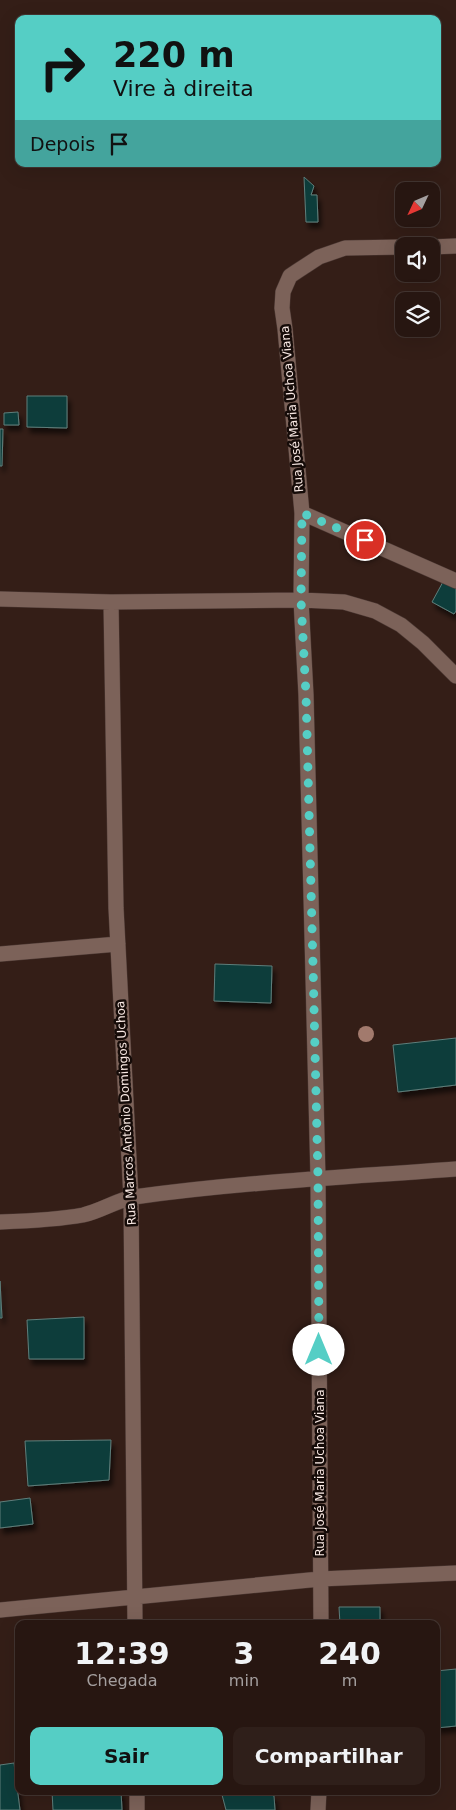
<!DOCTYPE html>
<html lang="pt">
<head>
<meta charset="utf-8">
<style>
	:root { --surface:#271611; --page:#2f1f1a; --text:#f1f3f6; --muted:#a49f9f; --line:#433531; --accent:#55cec5 }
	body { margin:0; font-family:"DejaVu Sans",sans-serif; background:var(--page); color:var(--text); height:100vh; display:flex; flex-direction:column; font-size:19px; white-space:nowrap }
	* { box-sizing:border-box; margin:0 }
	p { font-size:16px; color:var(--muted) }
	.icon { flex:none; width:28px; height:28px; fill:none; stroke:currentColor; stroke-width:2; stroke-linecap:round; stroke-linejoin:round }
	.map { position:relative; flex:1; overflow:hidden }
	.details { position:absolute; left:15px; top:1620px; width:425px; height:175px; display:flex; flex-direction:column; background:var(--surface); border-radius:10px; box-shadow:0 5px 20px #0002,0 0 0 1px var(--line) }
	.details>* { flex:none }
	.banner { position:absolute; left:15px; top:15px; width:426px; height:152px; border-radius:10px; box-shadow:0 5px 20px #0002,0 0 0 1px var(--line); background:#55cec5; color:#111; overflow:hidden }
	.needle { width:32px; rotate:226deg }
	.buttons { position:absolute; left:395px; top:182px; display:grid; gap:10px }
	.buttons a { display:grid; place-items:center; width:45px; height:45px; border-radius:10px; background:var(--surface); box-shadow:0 5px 20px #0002,0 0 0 1px var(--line); font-size:25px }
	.pin { position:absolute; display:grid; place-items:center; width:42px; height:42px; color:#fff; margin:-21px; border:2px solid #fff; border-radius:50%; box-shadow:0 1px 5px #0007 }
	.me { position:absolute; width:55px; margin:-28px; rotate:0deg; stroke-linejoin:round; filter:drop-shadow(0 0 4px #0008) }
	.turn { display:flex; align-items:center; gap:18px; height:105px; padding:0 15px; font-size:22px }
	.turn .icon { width:65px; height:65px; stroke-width:2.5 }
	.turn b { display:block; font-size:35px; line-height:42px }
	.then { display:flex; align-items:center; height:48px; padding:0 15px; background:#0003; gap:10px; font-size:19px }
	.eta { display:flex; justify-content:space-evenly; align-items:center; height:85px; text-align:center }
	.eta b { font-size:30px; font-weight:700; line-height:35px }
	.cta { display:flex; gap:10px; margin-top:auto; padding:10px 15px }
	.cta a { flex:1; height:58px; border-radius:10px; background:var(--accent); color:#111; font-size:20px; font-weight:700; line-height:58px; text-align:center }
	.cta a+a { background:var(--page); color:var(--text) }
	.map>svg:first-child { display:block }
</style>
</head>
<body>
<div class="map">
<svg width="456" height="1810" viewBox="0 0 456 1810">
	<defs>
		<filter id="shadow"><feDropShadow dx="3" dy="5.5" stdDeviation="2.5" flood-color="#0009"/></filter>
	</defs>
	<rect width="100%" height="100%" fill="#341e17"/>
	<path fill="#0e3d3a" stroke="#5e7e7b" filter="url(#shadow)" d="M304,177L314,186L311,195H317L318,222H306Z
		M27,396H67V428L27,427Z
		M18,412L19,425H4V413Z
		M0,429H3L2,466H0Z
		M444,580L456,587V611L454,614L432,602Z
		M215,964L272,966L271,1003L214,1001Z
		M456,1038V1085L398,1092L393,1045Z
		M0,1281L2,1318H0Z
		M84,1317V1359H29L27,1320Z
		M111,1440L109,1480L28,1486L25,1441Z
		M30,1498L33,1524L0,1528V1502Z
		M339,1607H380V1624H340Z
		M456,1669V1726L436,1728V1671Z
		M14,1763L20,1810H0V1765Z
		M52,1791H121L122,1810H53Z
		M221,1791H258L274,1796L275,1810H226Z"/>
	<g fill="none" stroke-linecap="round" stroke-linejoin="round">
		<defs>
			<path id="street" d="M431,247L456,246
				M302,513L456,581
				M0,599L111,602L301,600L344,602L375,611L401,625L423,643L456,676
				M111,602L116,908L131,1198L135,1624
				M0,954L118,944
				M0,1222C28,1221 56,1220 83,1215C101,1211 117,1200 134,1197C241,1182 349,1177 456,1169
				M0,1610L320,1579L456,1573
				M321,1624L318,1178L306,695L301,600L302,513L285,329L282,308L283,292L290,276L299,270L319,257L345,248L404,247
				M137,1791V1810
				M318,1810L319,1791"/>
		</defs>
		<use href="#street" stroke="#4c3934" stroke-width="16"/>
		<use href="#street" stroke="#7c6259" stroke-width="15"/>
	</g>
	<circle fill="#a27a6d" cx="366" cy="1034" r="8"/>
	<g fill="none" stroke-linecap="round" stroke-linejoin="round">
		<path stroke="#55cec5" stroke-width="9" stroke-dasharray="0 16.2" d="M319,1350L318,1178L313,965L306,695L301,600L302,513L365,540"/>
	</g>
	<g text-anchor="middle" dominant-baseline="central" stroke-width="5" stroke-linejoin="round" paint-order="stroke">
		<g font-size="12" fill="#f8e8e3" stroke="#150b08">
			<text transform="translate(292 409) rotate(-95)">Rua José Maria Uchoa Viana</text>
			<text transform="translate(126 1113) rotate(-93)">Rua Marcos Antônio Domingos Uchoa</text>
			<text transform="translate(320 1473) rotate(-90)">Rua José Maria Uchoa Viana</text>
		</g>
	</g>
</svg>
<div class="buttons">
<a><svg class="needle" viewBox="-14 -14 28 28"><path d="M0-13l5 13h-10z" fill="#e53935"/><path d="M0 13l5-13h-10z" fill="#a49f9f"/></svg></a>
<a><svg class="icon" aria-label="sound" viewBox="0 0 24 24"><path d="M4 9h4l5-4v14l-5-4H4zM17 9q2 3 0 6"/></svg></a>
<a><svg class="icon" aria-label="layers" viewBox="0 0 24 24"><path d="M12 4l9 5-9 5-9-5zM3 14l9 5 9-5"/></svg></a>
</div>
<div class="pin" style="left:365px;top:540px;background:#d93025"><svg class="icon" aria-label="arrive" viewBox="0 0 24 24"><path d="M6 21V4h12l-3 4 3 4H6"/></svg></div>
<svg class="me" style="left:319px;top:1350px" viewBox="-20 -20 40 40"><circle r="19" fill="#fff"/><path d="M0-13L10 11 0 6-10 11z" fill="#55cec5"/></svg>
<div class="banner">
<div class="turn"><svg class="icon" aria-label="right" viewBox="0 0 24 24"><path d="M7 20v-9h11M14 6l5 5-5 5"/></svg><div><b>220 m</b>Vire à direita</div></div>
<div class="then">Depois<svg class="icon" aria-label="arrive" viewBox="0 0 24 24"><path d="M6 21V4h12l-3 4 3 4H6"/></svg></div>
</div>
<section class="details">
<div class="eta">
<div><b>12:39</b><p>Chegada</p></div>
<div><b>3</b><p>min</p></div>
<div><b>240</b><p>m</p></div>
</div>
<div class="cta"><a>Sair</a><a>Compartilhar</a></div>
</section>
</div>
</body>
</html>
